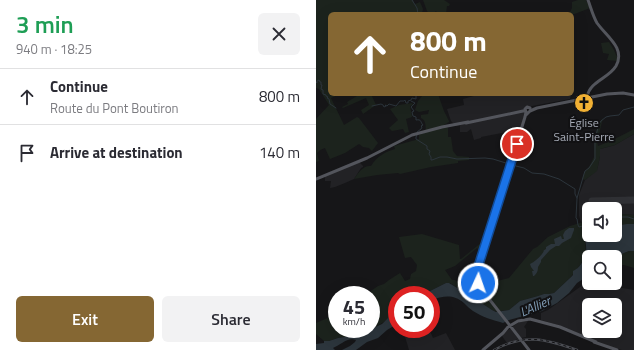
<!DOCTYPE html>
<html lang="en">
<head>
<meta charset="utf-8">
<style>
	:root { --surface:#fff; --page:#f2f2f3; --text:#2b2b33; --muted:#7c7c81; --line:#e1e1e2; --accent:#856733 }
	body { margin:0; font-family:"Titillium Web",sans-serif; background:var(--page); color:var(--text); height:100vh; display:flex; flex-direction:column; font-size:15px; white-space:nowrap }
	* { box-sizing:border-box; margin:0 }
	p { font-size:13px; color:var(--muted) }
	.icon { flex:none; width:22px; height:22px; fill:none; stroke:currentColor; stroke-width:2; stroke-linecap:round; stroke-linejoin:round }
	.map { position:relative; flex:1; overflow:hidden }
	.drawer { display:flex; flex-direction:column; background:var(--surface); width:316px }
	.drawer>* { flex:none }
	.banner { position:absolute; left:12px; top:12px; width:246px; height:84px; border-radius:6px; box-shadow:0 4px 16px #0002; background:#856733; color:#fff; overflow:hidden }
	.controls { position:absolute; left:266px; top:202px; display:grid; gap:8px }
	.controls a { display:grid; place-items:center; width:40px; height:40px; border-radius:6px; background:var(--surface); box-shadow:0 4px 16px #0002; font-size:20px }
	.speed { position:absolute; left:12px; top:286px; display:flex; gap:8px; font-size:20px; font-weight:700; text-align:center }
	.speed>* { display:grid; place-content:center; width:52px; height:52px; border-radius:50%; background:var(--surface); box-shadow:0 4px 16px #0002; line-height:1 }
	.speed small { font-size:10px; font-weight:400 }
	.speed .limit { border:6px solid #d22; background:#fff; color:#111 }
	.pin { position:absolute; display:grid; place-items:center; width:34px; height:34px; color:#fff; margin:-17px; border:2px solid #fff; border-radius:50%; box-shadow:0 1px 4px #0007 }
	.me { position:absolute; width:44px; margin:-22px; rotate:3deg; stroke-linejoin:round; filter:drop-shadow(0 0 3px #0008) }
	.turn { display:flex; align-items:center; gap:14px; height:84px; padding:0 16px; font-size:18px }
	.turn .icon { width:52px; height:52px; stroke-width:2.5 }
	.turn b { display:block; font-size:28px; line-height:34px }
	.round { display:grid; place-items:center; flex:none; width:42px; height:42px; border-radius:6px; background:var(--page) }
	.summary { display:flex; align-items:center; justify-content:space-between; height:68px; padding:0 16px }
	h1 { font-size:24px; font-weight:600; line-height:30px; color:#1e9e55 }
	.primary-button { display:flex; gap:8px; margin-top:auto; padding:8px 16px }
	.primary-button a { flex:1; height:46px; border-radius:6px; background:var(--accent); color:#fff; font-size:16px; font-weight:600; line-height:46px; text-align:center }
	.primary-button a+a { background:var(--page); color:var(--text) }
	ul { padding:0; list-style:none }
	li { display:flex; align-items:center; gap:12px; height:56px; padding:0 16px; border-top:1px solid var(--line) }
	li div { flex:1 }
	li b { display:block; font-size:15px }
	li em { font-style:normal }
	main { display:flex; flex:1; min-height:0 }
	.map>svg:first-child { display:block }
</style>
</head>
<body>
<main>
<section class="drawer">
<div class="summary"><div><h1>3 min</h1><p>940 m · 18:25</p></div><a class="round"><svg class="icon" aria-label="close" viewBox="0 0 24 24"><path d="M6 6l12 12M18 6L6 18"/></svg></a></div>
<ul>
<li><svg class="icon" aria-label="ahead" viewBox="0 0 24 24"><path d="M12 20V5M6 11l6-6 6 6"/></svg><div><b>Continue</b><p>Route du Pont Boutiron</p></div><em>800 m</em></li>
<li><svg class="icon" aria-label="arrive" viewBox="0 0 24 24"><path d="M6 21V4h12l-3 4 3 4H6"/></svg><div><b>Arrive at destination</b></div><em>140 m</em></li>
</ul>
<div class="primary-button"><a>Exit</a><a>Share</a></div>
</section>
<div class="map">
<svg width="318" height="350" viewBox="0 0 318 350">
	<rect width="100%" height="100%" fill="#161618"/>
	<path fill="#222225" fill-rule="evenodd" d="M158,94H255L254,99L216,106L211,109L202,138L191,140V132L165,137V138L158,140L155,129L151,132H144V125L140,126L135,121L131,109L148,105L147,99L158,96Z
		M318,134V215L305,214L299,215V209H273V220L265,222L263,216V195L269,180L281,170L284,156V149L299,145Z
		M43,162L47,166V167L45,168L38,179L29,183L19,187L14,188L15,181H9V176Z
		M273,283L289,285L318,290V350H306L295,347L248,327L225,320V313L232,310L264,287ZM273,305H299V331H273Z
		M212,321L208,327L210,329V337L205,338L191,343L186,336L188,333L203,322Z
		M99,329H113L117,338L130,333L139,350H93L88,333Z"/>
	<path fill="#1c231d" d="M0,0H97L99,4L104,2L107,9L106,13H109V14H14V94H24L15,98C19,107 24,116 28,125L41,117L43,118L62,143L56,151L53,148L47,147L43,144L29,153L14,159L9,148L4,150L1,153L3,161L0,162V119L13,105L3,89L0,88Z
		M107,0H128L134,4L133,6H131L130,14H125L119,11L120,13L119,14H114L111,11Z
		M262,0H270L274,8L256,15V14H253L256,8V2Z
		M293,42L298,50L300,55L301,56V61L291,60L293,54L287,53L285,43Z
		M40,94H55L60,105L47,114L45,110L53,105L50,98L27,108L26,107L32,104L31,102L41,96Z
		M106,94H122L128,111L133,121V122L128,125L132,128V137H135L137,151L141,156L153,157V160L142,161V163L115,167L84,174L82,173L61,175L38,179C42,173 47,165 55,166C61,156 69,152 79,149L78,146L103,139V135L110,132C109,126 111,121 105,118V115L112,114L113,110L103,112L99,110L102,101L106,96Z
		M96,103L97,105L94,106L96,117L90,119L93,132L89,133L87,129L76,131L73,128L82,120L74,109L83,105Z
		M287,118L281,142L282,146C294,142 306,135 318,129V134L299,145L284,149V156L281,171L269,180L266,179L269,171L273,167L278,157V140L282,124Z
		M305,214L318,215V224L299,226V215Z
		M273,220V234L271,235L269,240L270,253L265,264L254,278L238,293L233,294H228L222,296L204,301L193,310L184,311L167,289L179,285L177,282L193,278L217,249L221,247L232,237L254,226Z
		M106,234L143,245L144,259H145L166,242L169,241L170,243L167,252H165L161,248L139,266L129,270L136,280H139L158,296L166,291L182,312L176,310L167,304L155,298L148,291L143,289L134,283H130L106,295H81V313C72,318 65,325 55,329V295H49L62,286L68,284L73,280L84,273L89,281L94,279L95,274L100,271L101,265L95,257L89,258L83,237Z
		M313,251H318V268L308,265L299,266V257L303,255Z
		M21,313V329H54L40,333L35,336L22,338L13,341H8L0,334V323L16,316Z"/>
	<path fill="#2c353c" d="M311,224H318V251H313L303,255L299,257H273V275L261,283L253,293L241,303L226,311L193,320L187,323C177,320 166,317 157,311C154,309 151,306 148,303C137,294 128,296 115,300V295H106L130,283H133L143,289L148,291L154,296L155,298L167,304L176,310L180,312L193,310L204,301L222,296L228,294H233L238,293L254,278L257,275V271C264,268 269,259 270,252C271,245 268,242 271,235L273,234V235H299V226Z
		M253,228H258V230L255,238L246,243L243,246H240L234,250L225,260V262L222,267C222,271 221,273 218,276H217L216,271H218L215,267L214,264C218,262 223,258 226,254C230,249 225,252 230,249V247L235,244H239L238,239L245,236L246,239H248L247,235L249,231Z
		M81,313V324L71,330L62,338L51,342L40,350H26L34,346L39,342L40,340C31,337 25,345 17,348L19,350H0V344L8,343V341H13L22,338L35,336L40,333L55,329L66,324L73,317Z"/>
	<g fill="none" stroke-linecap="round" stroke-linejoin="round">
		<path stroke="#2c353c" stroke-width="1" d="M96,0L101,8L102,14
			M0,82L1,83V81L3,80L4,82H5V85H6L5,89L7,90V94L10,95V96L12,97L11,98L13,99L14,104L20,108
			M95,101L99,103L95,107L98,111L96,112L97,116L100,117V120C106,119 104,122 107,125L105,126L106,127L105,129L101,132
			M56,106L65,104L67,105L68,107L70,106L69,105L71,106L73,104L80,106L84,101H88L89,100L90,103H92V101L95,100L96,98L100,99V94
			M101,135L100,137V139L111,146V149L114,151L113,154L115,157V160H116L124,157H131L141,159L169,158L177,159L193,164
			M196,165L208,168L216,173L228,174L243,179L259,189V194L261,198
			M299,217H312L318,219
			M273,222L270,225L263,227L262,225L261,219L260,218L261,198L268,174L269,171L273,168L279,159V139L283,124L285,121L290,117L294,116L303,115L307,110L318,107"/>
		<path stroke="#303135" stroke-width="7" d="M276,201L318,200"/>
		<path stroke="#53555c" stroke-width="3" d="M271,97C274,81 292,79 300,66C310,48 290,36 281,23C277,16 275,8 272,0
			M210,115L214,111L221,108L291,94L307,93L318,95
			M150,123L207,111H209
			M0,179L51,158L96,135L126,127L152,122
			M187,333L192,327L202,321L214,319L244,327L280,342
			M278,342L301,350
			M167,350L187,333
			M213,350L163,286L160,280V275L209,117L210,112L209,109L211,107L214,108"/>
		<defs>
			<path id="rail" d="M178,350C209,333 230,339 261,350"/>
		</defs>
		<use href="#rail" stroke="#4a4c52" stroke-width="2.5"/>
		<use href="#rail" stroke="#111113" stroke-width="1" stroke-dasharray="3" stroke-linecap="butt"/>
	</g>
	<g fill="none" stroke-linecap="round" stroke-linejoin="round">
		<defs>
			<path id="route" d="M162,283L160,278L161,270L201,144"/>
		</defs>
		<use href="#route" stroke="#114b97" stroke-width="10"/>
		<use href="#route" stroke="#1a73e8" stroke-width="7"/>
	</g>
	<defs>
		<symbol id="church-disc" viewBox="-11 -11 22 22"><circle r="9.5" fill="#f2b134" stroke="#111113"/><path d="M-1.2-6h2.4v3.5h3.3v2.4h-3.3V6h-2.4V-.1h-3.3v-2.4h3.3Z" fill="#111"/></symbol>
	</defs>
	<g fill-rule="evenodd">
		<use href="#church-disc" x="257" y="92" width="22" height="22"/>
	</g>
	<g text-anchor="middle" dominant-baseline="central" stroke-width="4" stroke-linejoin="round" paint-order="stroke">
		<g font-size="12" fill="#a8adb8" stroke="#111113">
			<text x="268" y="122">Église<tspan x="268" dy="14">Saint-Pierre</tspan></text>
		</g>
		<g font-size="13" font-style="italic" fill="#7f9bb3" stroke="#111113">
			<text transform="translate(219 306) rotate(-24)">L'Allier</text>
		</g>
	</g>
</svg>
<div class="controls">
<a><svg class="icon" aria-label="sound" viewBox="0 0 24 24"><path d="M4 9h4l5-4v14l-5-4H4zM17 9q2 3 0 6"/></svg></a>
<a><svg class="icon" aria-label="search" viewBox="0 0 24 24"><circle cx="10" cy="10" r="6"/><path d="M15 15l6 6"/></svg></a>
<a><svg class="icon" aria-label="layers" viewBox="0 0 24 24"><path d="M12 4l9 5-9 5-9-5zM3 14l9 5 9-5"/></svg></a>
</div>
<div class="speed"><div>45<small>km/h</small></div><div class="limit">50</div></div>
<div class="pin" style="left:201px;top:144px;background:#d93025"><svg class="icon" aria-label="arrive" viewBox="0 0 24 24"><path d="M6 21V4h12l-3 4 3 4H6"/></svg></div>
<svg class="me" style="left:162px;top:283px" viewBox="-20 -20 40 40"><circle r="17" fill="#1a73e8" stroke="#fff" stroke-width="3"/><path d="M0-11L8 9 0 5-8 9z" fill="#fff"/></svg>
<div class="banner">
<div class="turn"><svg class="icon" aria-label="ahead" viewBox="0 0 24 24"><path d="M12 20V5M6 11l6-6 6 6"/></svg><div><b>800 m</b>Continue</div></div>
</div>
</div>
</main>
</body>
</html>
